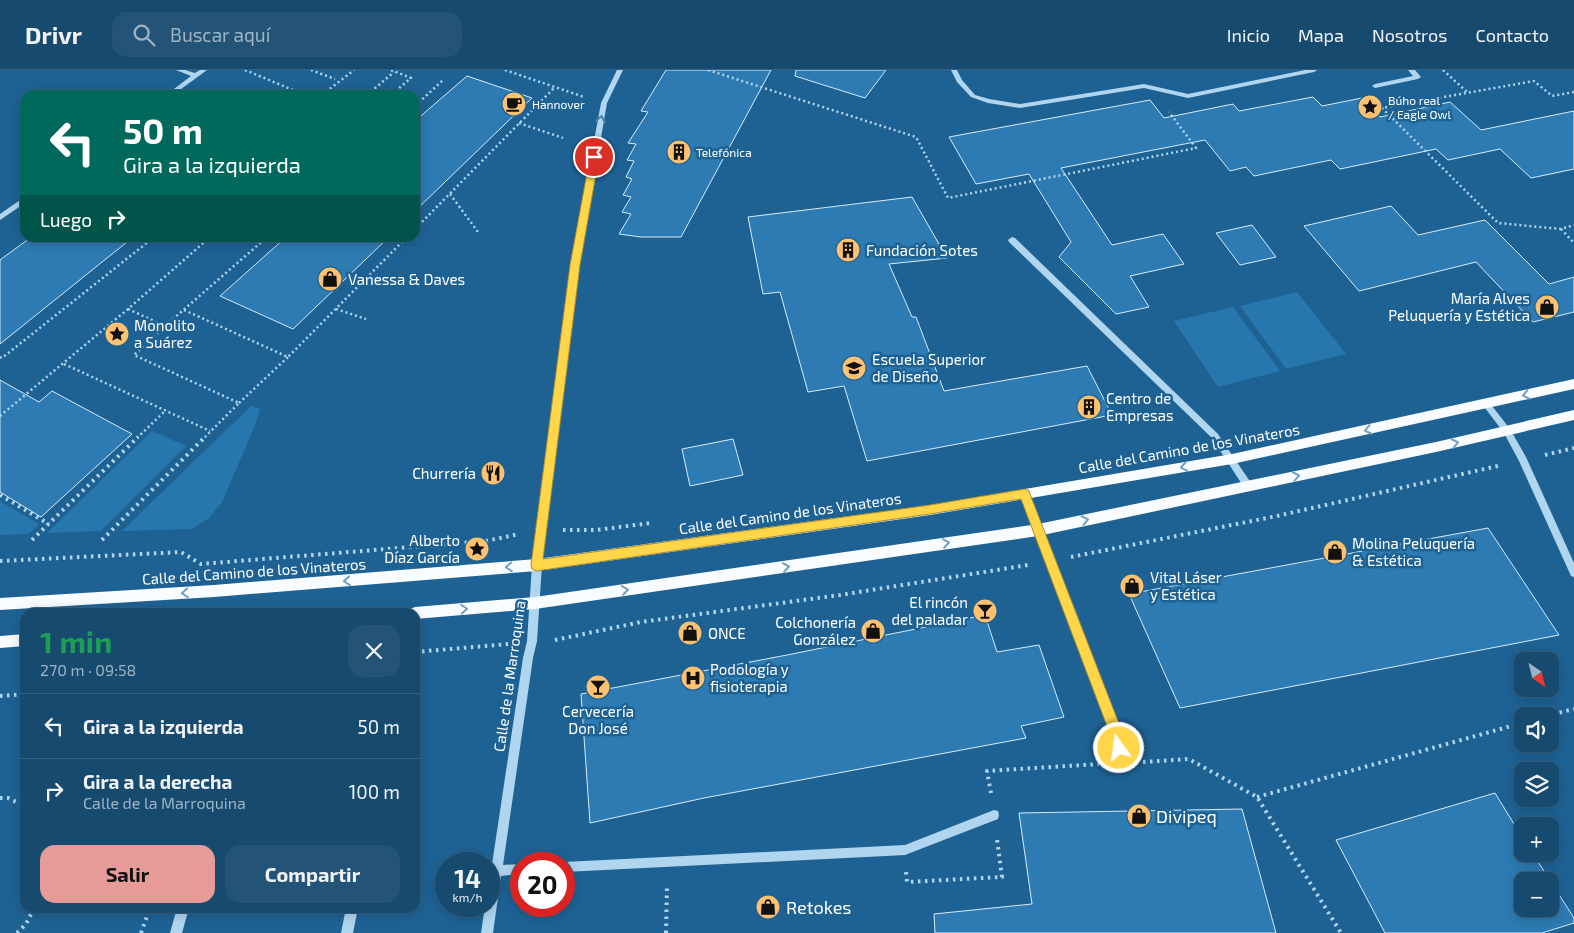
<!DOCTYPE html>
<html lang="es">
<head>
<meta charset="utf-8">
<style>
	:root { --surface:#164a6f; --page:#235477; --text:#f1f3f6; --muted:#9eb3c3; --line:#356282; --accent:#e69b98 }
	body { margin:0; font-family:"Exo 2",sans-serif; background:var(--page); color:var(--text); height:100vh; display:flex; flex-direction:column; font-size:19px; white-space:nowrap }
	* { box-sizing:border-box; margin:0 }
	p { font-size:16px; color:var(--muted) }
	.icon { flex:none; width:28px; height:28px; fill:none; stroke:currentColor; stroke-width:2; stroke-linecap:round; stroke-linejoin:round }
	.map { position:relative; flex:1; overflow:hidden }
	.side { position:absolute; left:20px; top:538px; width:400px; height:305px; display:flex; flex-direction:column; background:var(--surface); border-radius:15px; box-shadow:0 2px 12px #0003,0 0 0 1px var(--line) }
	.side>* { flex:none }
	.guide { position:absolute; left:20px; top:20px; width:400px; height:152px; border-radius:15px; box-shadow:0 2px 12px #0003,0 0 0 1px var(--line); background:#00695c; color:#fff; overflow:hidden }
	.needle { width:32px; rotate:145deg }
	.fabs { position:absolute; left:1514px; top:582px; display:grid; gap:10px }
	.fabs a { display:grid; place-items:center; width:45px; height:45px; border-radius:10px; background:var(--surface); box-shadow:0 2px 12px #0003,0 0 0 1px var(--line); font-size:25px }
	.speed { position:absolute; left:435px; top:782px; display:flex; gap:10px; font-size:25px; font-weight:700; text-align:center }
	.speed>* { display:grid; place-content:center; width:65px; height:65px; border-radius:50%; background:var(--surface); box-shadow:0 2px 12px #0003,0 0 0 1px var(--line); line-height:1 }
	.speed small { font-size:12px; font-weight:400 }
	.speed .limit { border:8px solid #d22; background:#fff; color:#111 }
	.pin { position:absolute; display:grid; place-items:center; width:42px; height:42px; color:#fff; margin:-21px; border:2px solid #fff; border-radius:50%; box-shadow:0 1px 5px #0007 }
	.me { position:absolute; width:55px; margin:-28px; rotate:346deg; stroke-linejoin:round; filter:drop-shadow(0 0 4px #0008) }
	.turn { display:flex; align-items:center; gap:18px; height:105px; padding:0 20px; font-size:22px }
	.turn .icon { width:65px; height:65px; stroke-width:2.5 }
	.turn b { display:block; font-size:35px; line-height:42px }
	.then { display:flex; align-items:center; height:48px; padding:0 20px; background:#0003; gap:10px; font-size:19px }
	.round { display:grid; place-items:center; flex:none; width:52px; height:52px; border-radius:15px; background:var(--page) }
	.head { display:flex; align-items:center; justify-content:space-between; height:85px; padding:0 20px }
	h1 { font-size:30px; font-weight:700; line-height:38px; color:#1e9e55 }
	.primary-button { display:flex; gap:10px; margin-top:auto; padding:10px 20px }
	.primary-button a { flex:1; height:58px; border-radius:15px; background:var(--accent); color:#111; font-size:20px; font-weight:700; line-height:58px; text-align:center }
	.primary-button a+a { background:var(--page); color:var(--text) }
	ul { padding:0; list-style:none }
	li { display:flex; align-items:center; gap:15px; height:65px; padding:0 20px; border-top:1px solid var(--line) }
	li div { flex:1 }
	li b { display:block; font-size:19px }
	li em { font-style:normal }
	header { display:flex; align-items:center; gap:30px; box-sizing:border-box; height:70px; padding:0 25px; background:var(--surface); border-bottom:1px solid var(--line) }
	header strong { font-size:24px }
	nav { display:flex; gap:28px; margin-inline-start:auto; font-size:18px }
	.search { width:350px; height:45px; background:var(--page); display:flex; align-items:center; gap:12px; box-sizing:border-box; padding:0 18px; border-radius:15px; color:var(--muted); font-size:19px }
	.map>svg:first-child { display:block }
</style>
</head>
<body>
<header>
<strong>Drivr</strong>
<div class="search"><svg class="icon" aria-label="search" viewBox="0 0 24 24"><circle cx="10" cy="10" r="6"/><path d="M15 15l6 6"/></svg>Buscar aquí</div>
<nav><a>Inicio</a><a>Mapa</a><a>Nosotros</a><a>Contacto</a></nav>
</header>
<div class="map">
<svg width="1574" height="863" viewBox="0 0 1574 863">
	<rect width="100%" height="100%" fill="#1e6294"/>
	<path fill="#2776ad" d="M1297,222L1346,284L1286,299L1240,236Z
		M1233,237L1280,301L1218,317L1174,251Z
		M251,336L260,339L254,358L222,432L209,448L192,459L122,461Z
		M152,361L186,376L101,461L47,463Z
		M0,431L39,454L29,464L0,465Z"/>
	<path fill="#2d7bb2" stroke="#d6ecfa" fill-rule="evenodd" d="M666,0H771L681,167H641L619,164L631,144L622,142L631,127L623,125L632,109L626,107L634,91L627,90L636,74L628,73L648,42L641,41Z
		M796,0H886L865,28L795,6Z
		M467,6L532,28L415,141V51Z
		M1313,27L1322,36L1362,28L1380,47L1450,32L1481,60L1574,41V99L1531,108L1500,79L1448,90L1436,79L1340,99L1331,90L1254,106L1246,97L1230,101L1205,70L1061,98L1112,175L1163,164L1184,194L1130,206L1149,237L1116,244L1059,187L1071,172L1029,104L976,114L949,67L1150,30L1164,48L1233,34L1239,41Z
		M912,127L947,188L889,194L912,247H916L944,321L1087,296L1112,345L867,391L844,316L808,322L780,222L763,224L748,147Z
		M1391,136L1418,165L1485,150L1549,214L1574,207V242L1533,252L1476,192L1359,221L1304,156Z
		M1252,155L1276,187L1240,195L1216,163Z
		M30,168H132L0,274V190Z
		M285,168H388L293,259L220,226Z
		M0,310L39,332L52,321L132,364L41,447L0,422Z
		M733,369L743,405L690,416L682,379Z
		M1488,458L1559,565L1180,638L1129,524Z
		M985,545L997,582L1039,575L1064,647L1021,656L1026,668L704,728L590,753L581,624L787,585Z
		M1495,723L1522,767V784H1533L1574,848V853L1542,863H1385L1336,770ZM1522,811H1550V839H1522Z
		M1242,739L1276,863H935L934,844L1032,834L1019,743Z"/>
	<g fill="none" stroke-linecap="round" stroke-linejoin="round">
		<path stroke="#b0d5ef" stroke-width="2.5" stroke-dasharray="2 3" stroke-linecap="butt" d="M245,0L305,25
			M311,0L335,9
			M391,0L411,8L391,25
			M505,0L584,27
			M708,0L916,67L948,128L1196,78L1169,42
			M1443,0L1467,22
			M1574,22L1552,26L1534,11L1382,38L1498,153L1561,159L1574,155
			M322,25L354,0
			M367,25L394,2
			M415,36L442,11
			M519,53L563,68
			M450,124L478,162
			M415,159L555,17
			M1561,159L1574,173
			M128,239L165,256L134,285L239,333L204,368
			M336,239L366,249
			M184,240L288,287L406,168
			M165,256L266,168
			M0,287L2,288L153,168
			M64,294L210,361
			M239,333L288,287
			M0,346L128,239L209,168
			M137,368L165,341"/>
		<path stroke="#b0d5ef" stroke-width="4" stroke-dasharray="2.5 4.5" stroke-linecap="butt" d="M1545,385L1574,378
			M0,425L49,454
			M563,460H596L651,453
			M32,470L138,367
			M102,470L205,367
			M1071,487L1277,446L1502,395
			M0,491L181,482L201,494L486,471L519,464
			M555,570L641,552L840,525L1028,495
			M415,582L509,574
			M0,626L25,624
			M1546,646L1574,639
			M1143,692L1189,689L1257,727L1341,863
			M991,723L987,701L1099,694
			M1257,727L1522,653
			M0,728H8L25,736
			M906,802L907,812L1002,807L997,769
			M17,863L26,854L34,838
			M141,863L150,838
			M666,863L667,815"/>
		<path fill="#b0d5ef" fill-rule="evenodd" d="M176,0H185L195,3L200,0H207L173,25H166L191,6Z
			M617,0H623L607,33L579,195L542,495L537,571L533,588L503,795L521,794V804L501,806L493,863H481L485,836H489V814L491,801L523,588L527,571L532,495L571,195L601,33Z
			M951,0H957L962,10L975,25L989,29L1020,34L1144,14L1188,24L1305,0H1317L1314,2L1188,28L1144,18L1020,38L988,33L971,27L957,12Z
			M1408,0H1415L1421,7L1418,9L1375,18L1372,16L1375,14L1413,6Z
			M23,128H25V133L0,150V144Z
			M1012,167L1015,168L1218,364L1251,413L1252,416L1251,419H1245L1212,368L1009,172L1008,170Z
			M1486,331L1489,332L1510,359L1526,387L1574,493V507L1571,506L1519,391L1504,363L1482,334Z
			M1025,420L1028,421L1029,424L1121,664L1126,693L1125,697L1121,698L1117,697L1116,693L1111,664L1021,424L1022,421Z
			M994,740L998,741L999,745L998,749L905,785L564,802V794H560L564,792L905,775Z
			M177,838H189L182,863H170Z
			M346,838H358L353,863H341Z"/>
		<path fill="#f8fcff" fill-rule="evenodd" d="M1574,309V319L1232,394L930,445L537,501L214,527L0,540V528L214,515L537,489L930,435L1232,384Z
			M1574,340V350L1436,382L1038,466L535,539L415,549V542H409L410,539L415,537L535,527L1038,454L1436,372Z
			M25,564V576L0,578V566Z"/>
	</g>
	<defs><path id="oneway-chevron" d="M-2-3.5L2.5 0L-2 3.5" fill="none" stroke-width="1.6" stroke-linecap="round" stroke-linejoin="round" transform="scale(1.25)"/></defs>
	<use stroke="#4a84af" href="#oneway-chevron" transform="translate(601 49) rotate(-80)"/>
	<g stroke="#75a0bf">
		<use href="#oneway-chevron" transform="translate(1526 325) rotate(167)"/>
		<use href="#oneway-chevron" transform="translate(1368 360) rotate(168)"/>
		<use href="#oneway-chevron" transform="translate(1455 373) rotate(-12)"/>
		<use href="#oneway-chevron" transform="translate(1184 397) rotate(170)"/>
		<use href="#oneway-chevron" transform="translate(1296 406) rotate(-12)"/>
		<use href="#oneway-chevron" transform="translate(1085 450) rotate(-12)"/>
		<use href="#oneway-chevron" transform="translate(946 473) rotate(-8)"/>
		<use href="#oneway-chevron" transform="translate(509 497) rotate(176)"/>
		<use href="#oneway-chevron" transform="translate(786 497) rotate(-8)"/>
		<use href="#oneway-chevron" transform="translate(347 511) rotate(175)"/>
		<use href="#oneway-chevron" transform="translate(625 520) rotate(-8)"/>
		<use href="#oneway-chevron" transform="translate(185 523) rotate(176)"/>
		<use href="#oneway-chevron" transform="translate(464 539) rotate(-5)"/>
	</g>
	<path fill="#ffd54a" stroke="#a68a30" d="M594,84L599,87L580,195L543,489L930,435L1025,419L1029,421L1030,424L1123,664L1125,678L1123,683L1119,685L1114,683L1110,664L1021,429L930,444L536,501L532,499L531,495L570,195L590,87Z"/>
	<defs>
		<symbol id="cafe-disc" viewBox="-11 -11 22 22"><circle r="9.5" fill="#fdc170" stroke="#1e6294"/><path d="M-5.5-4.5H6V0H3Q3 3.5 0 3.5H-2.5Q-5.5 3.5-5.5 0ZM3-3.2v2h1.7v-2ZM-6 4.5H4V6H-6Z" fill="#111"/></symbol>
		<symbol id="sight-disc" viewBox="-11 -11 22 22"><circle r="9.5" fill="#fdc170" stroke="#1e6294"/><path d="M0-6L1.8-2.2L6-1.7L2.9 1.2L3.7 5.4L0 3.3L-3.7 5.4L-2.9 1.2L-6-1.7L-1.8-2.2Z" fill="#111"/></symbol>
		<symbol id="building-disc" viewBox="-11 -11 22 22"><circle r="9.5" fill="#fdc170" stroke="#1e6294"/><path d="M-4-6H4V6H1V3H-1V6H-4ZM-2.5-4.3h1.7v1.8h-1.7ZM.8-4.3h1.7v1.8H.8ZM-2.5-1h1.7V.8h-1.7ZM.8-1h1.7V.8H.8Z" fill="#111"/></symbol>
		<symbol id="shop-disc" viewBox="-11 -11 22 22"><circle r="9.5" fill="#fdc170" stroke="#1e6294"/><path d="M-5-2.5h2.3a2.7 3.5 0 0 1 5.4 0H5L5.5 6h-11ZM-1.5-2.5h3a1.5 2.3 0 0 0-3 0Z" fill="#111"/></symbol>
		<symbol id="university-disc" viewBox="-11 -11 22 22"><circle r="9.5" fill="#fdc170" stroke="#1e6294"/><path d="M0-5L7-2L0 1L-7-2ZM-4 1L0 2.5L4 1V4Q0 6-4 4Z" fill="#111"/></symbol>
		<symbol id="restaurant-disc" viewBox="-11 -11 22 22"><circle r="9.5" fill="#fdc170" stroke="#1e6294"/><path d="M-5-6h1v4h1v-4h1v4h1v-4h1v5L-1.5 .5V6h-2V.5L-5-1ZM5-6V6H3V1.5H1.5Q1.5-4 5-6Z" fill="#111"/></symbol>
		<symbol id="bar-disc" viewBox="-11 -11 22 22"><circle r="9.5" fill="#fdc170" stroke="#1e6294"/><path d="M-6-5H6L.8 .8V4.5H3.5V6h-7V4.5H-.8V.8Z" fill="#111"/></symbol>
		<symbol id="hospital-disc" viewBox="-11 -11 22 22"><circle r="9.5" fill="#fdc170" stroke="#1e6294"/><path d="M-5-5h3v3.5h4V-5h3V5h-3V1.5h-4V5h-3Z" fill="#111"/></symbol>
	</defs>
	<g fill-rule="evenodd">
		<use href="#cafe-disc" x="500" y="20" width="28" height="28"/>
		<use href="#sight-disc" x="1356" y="23" width="28" height="28"/>
		<use href="#building-disc" x="665" y="68" width="28" height="28"/>
		<use href="#building-disc" x="834" y="166" width="28" height="28"/>
		<use href="#shop-disc" x="316" y="195" width="28" height="28"/>
		<use href="#shop-disc" x="1533" y="223" width="28" height="28"/>
		<use href="#sight-disc" x="103" y="250" width="28" height="28"/>
		<use href="#university-disc" x="840" y="284" width="28" height="28"/>
		<use href="#building-disc" x="1075" y="323" width="28" height="28"/>
		<use href="#restaurant-disc" x="479" y="389" width="28" height="28"/>
		<use href="#sight-disc" x="463" y="465" width="28" height="28"/>
		<use href="#shop-disc" x="1321" y="468" width="28" height="28"/>
		<use href="#shop-disc" x="1118" y="502" width="28" height="28"/>
		<use href="#bar-disc" x="971" y="527" width="28" height="28"/>
		<use href="#shop-disc" x="859" y="547" width="28" height="28"/>
		<use href="#shop-disc" x="676" y="549" width="28" height="28"/>
		<use href="#hospital-disc" x="679" y="594" width="28" height="28"/>
		<use href="#bar-disc" x="584" y="603" width="28" height="28"/>
		<use href="#shop-disc" x="1125" y="732" width="28" height="28"/>
		<use href="#shop-disc" x="754" y="823" width="28" height="28"/>
	</g>
	<g text-anchor="middle" dominant-baseline="central" stroke-width="5" stroke-linejoin="round" paint-order="stroke">
		<g font-size="12" fill="#fff" stroke="#1e6294" text-anchor="start">
			<text x="1388" y="30">Búho real<tspan x="1388" dy="14">/ Eagle Owl</tspan></text>
			<text x="532" y="34">Hannover</text>
			<text x="696" y="82">Telefónica</text>
		</g>
		<g font-size="15" fill="#fff" stroke="#1e6294" text-anchor="start">
			<text x="866" y="180">Fundación Sotes</text>
			<text x="348" y="209">Vanessa &amp; Daves</text>
			<text x="1530" y="228" text-anchor="end">María Alves<tspan x="1530" dy="17">Peluquería y Estética</tspan></text>
			<text x="134" y="255">Monolito<tspan x="134" dy="17">a Suárez</tspan></text>
			<text x="872" y="289">Escuela Superior<tspan x="872" dy="17">de Diseño</tspan></text>
			<text x="1106" y="328">Centro de<tspan x="1106" dy="17">Empresas</tspan></text>
			<text x="476" y="403" text-anchor="end">Churrería</text>
			<text x="460" y="470" text-anchor="end">Alberto<tspan x="460" dy="17">Díaz García</tspan></text>
			<text x="1352" y="473">Molina Peluquería<tspan x="1352" dy="17">&amp; Estética</tspan></text>
			<text x="1150" y="507">Vital Láser<tspan x="1150" dy="17">y Estética</tspan></text>
			<text x="968" y="532" text-anchor="end">El rincón<tspan x="968" dy="17">del paladar</tspan></text>
			<text x="856" y="552" text-anchor="end">Colchonería<tspan x="856" dy="17">González</tspan></text>
			<text x="708" y="563">ONCE</text>
			<text x="710" y="599">Podología y<tspan x="710" dy="17">fisioterapia</tspan></text>
			<text x="598" y="641" text-anchor="middle">Cervecería<tspan x="598" dy="17">Don José</tspan></text>
		</g>
		<g font-size="15" fill="#fff" stroke="#1e6294">
			<text transform="translate(1189 378) rotate(-10)">Calle del Camino de los Vinateros</text>
			<text transform="translate(790 443) rotate(-8)">Calle del Camino de los Vinateros</text>
			<text transform="translate(254 501) rotate(-4)">Calle del Camino de los Vinateros</text>
			<text transform="translate(509 606) rotate(-82)">Calle de la Marroquina</text>
		</g>
		<g font-size="18" fill="#fff" stroke="#1e6294" text-anchor="start">
			<text x="1156" y="746">Divipeq</text>
			<text x="786" y="837">Retokes</text>
		</g>
	</g>
</svg>
<div class="fabs">
<a><svg class="needle" viewBox="-14 -14 28 28"><path d="M0-13l5 13h-10z" fill="#e53935"/><path d="M0 13l5-13h-10z" fill="#9eb3c3"/></svg></a>
<a><svg class="icon" aria-label="sound" viewBox="0 0 24 24"><path d="M4 9h4l5-4v14l-5-4H4zM17 9q2 3 0 6"/></svg></a>
<a><svg class="icon" aria-label="layers" viewBox="0 0 24 24"><path d="M12 4l9 5-9 5-9-5zM3 14l9 5 9-5"/></svg></a>
<a>+</a>
<a>−</a>
</div>
<div class="speed"><div>14<small>km/h</small></div><div class="limit">20</div></div>
<div class="pin" style="left:594px;top:87px;background:#d93025"><svg class="icon" aria-label="arrive" viewBox="0 0 24 24"><path d="M6 21V4h12l-3 4 3 4H6"/></svg></div>
<svg class="me" style="left:1119px;top:678px" viewBox="-20 -20 40 40"><circle r="17" fill="#ffd54a" stroke="#fff" stroke-width="3"/><path d="M0-11L8 9 0 5-8 9z" fill="#fff"/></svg>
<div class="guide">
<div class="turn"><svg class="icon" aria-label="left" viewBox="0 0 24 24"><path d="M17 20v-9H6M10 6l-5 5 5 5"/></svg><div><b>50 m</b>Gira a la izquierda</div></div>
<div class="then">Luego<svg class="icon" aria-label="right" viewBox="0 0 24 24"><path d="M7 20v-9h11M14 6l5 5-5 5"/></svg></div>
</div>
<section class="side">
<div class="head"><div><h1>1 min</h1><p>270 m · 09:58</p></div><a class="round"><svg class="icon" aria-label="close" viewBox="0 0 24 24"><path d="M6 6l12 12M18 6L6 18"/></svg></a></div>
<ul>
<li><svg class="icon" aria-label="left" viewBox="0 0 24 24"><path d="M17 20v-9H6M10 6l-5 5 5 5"/></svg><div><b>Gira a la izquierda</b></div><em>50 m</em></li>
<li><svg class="icon" aria-label="right" viewBox="0 0 24 24"><path d="M7 20v-9h11M14 6l5 5-5 5"/></svg><div><b>Gira a la derecha</b><p>Calle de la Marroquina</p></div><em>100 m</em></li>
</ul>
<div class="primary-button"><a>Salir</a><a>Compartir</a></div>
</section>
</div>
</body>
</html>
